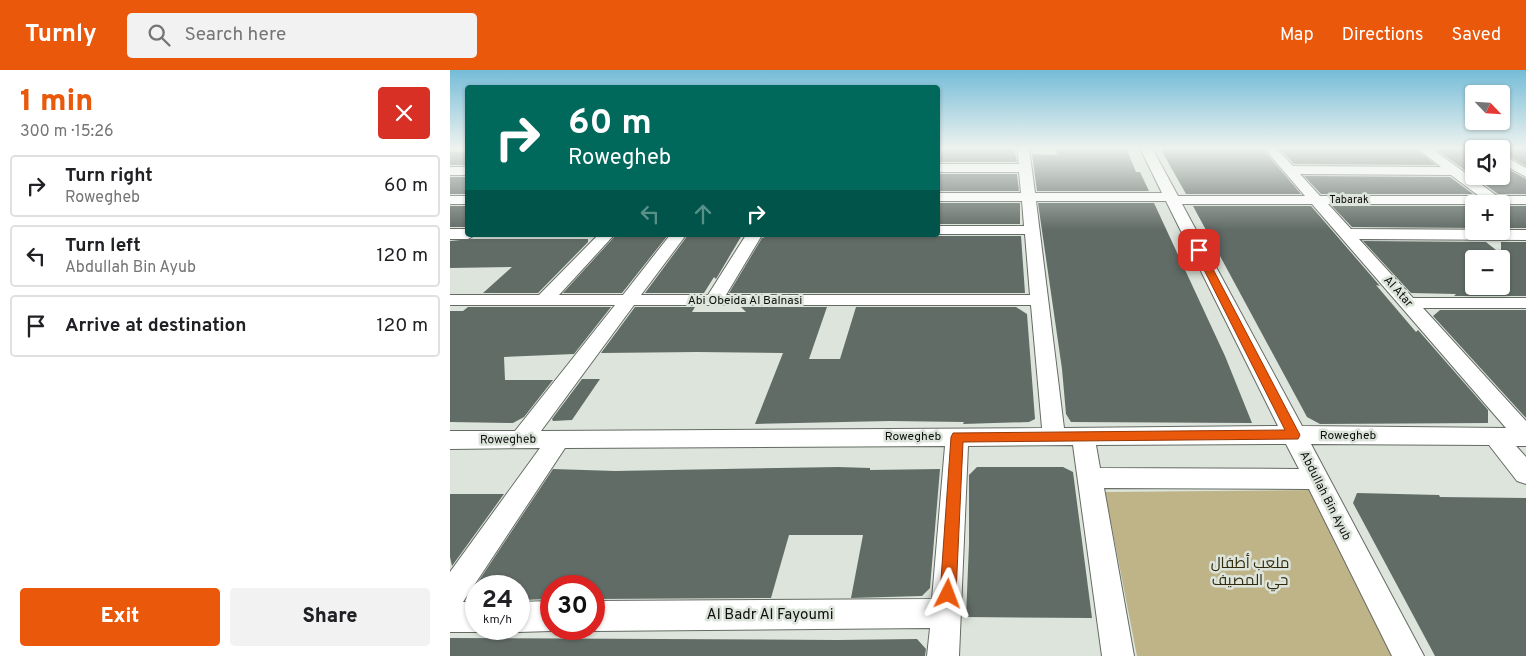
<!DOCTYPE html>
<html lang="en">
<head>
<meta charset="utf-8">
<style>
	:root { --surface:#fff; --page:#f2f2f2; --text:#202124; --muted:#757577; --line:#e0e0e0; --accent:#ea580c }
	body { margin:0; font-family:Overpass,Cairo,sans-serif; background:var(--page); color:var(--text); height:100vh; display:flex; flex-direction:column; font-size:19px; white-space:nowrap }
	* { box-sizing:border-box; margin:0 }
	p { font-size:16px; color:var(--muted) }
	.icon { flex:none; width:28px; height:28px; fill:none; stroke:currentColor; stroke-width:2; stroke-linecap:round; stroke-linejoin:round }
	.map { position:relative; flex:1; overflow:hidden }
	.drawer { display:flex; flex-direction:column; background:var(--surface); width:450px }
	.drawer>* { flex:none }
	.top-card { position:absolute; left:15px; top:15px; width:475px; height:152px; border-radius:5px; box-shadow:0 1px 4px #0004; background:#00695c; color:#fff; overflow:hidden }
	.needle { width:32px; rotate:115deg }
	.buttons { position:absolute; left:1015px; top:15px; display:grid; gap:10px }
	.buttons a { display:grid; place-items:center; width:45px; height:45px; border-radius:5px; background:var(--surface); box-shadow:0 1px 4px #0004; font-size:25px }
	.speed { position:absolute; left:15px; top:505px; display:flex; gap:10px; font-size:25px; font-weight:700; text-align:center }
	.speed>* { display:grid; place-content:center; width:65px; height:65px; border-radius:50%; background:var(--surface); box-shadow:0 1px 4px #0004; line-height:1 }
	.speed small { font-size:12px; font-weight:400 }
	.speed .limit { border:8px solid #d22; background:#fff; color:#111 }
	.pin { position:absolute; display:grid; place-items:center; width:42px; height:42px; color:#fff; margin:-21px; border-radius:10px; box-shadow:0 2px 8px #0006 }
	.me { position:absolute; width:55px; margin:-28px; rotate:3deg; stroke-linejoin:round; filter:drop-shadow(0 0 4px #0008) }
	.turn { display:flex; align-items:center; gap:18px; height:105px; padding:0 20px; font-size:22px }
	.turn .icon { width:65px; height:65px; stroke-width:2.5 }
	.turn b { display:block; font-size:35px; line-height:42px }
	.lanes { display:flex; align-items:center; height:48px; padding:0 20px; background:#0003; justify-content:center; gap:25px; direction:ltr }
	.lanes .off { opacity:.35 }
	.round { display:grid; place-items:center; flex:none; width:52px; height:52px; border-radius:5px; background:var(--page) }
	.overview { display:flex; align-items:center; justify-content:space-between; height:85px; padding:0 20px }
	h1 { font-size:30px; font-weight:800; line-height:38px; color:var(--accent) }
	.cta { display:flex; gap:10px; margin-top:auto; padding:10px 20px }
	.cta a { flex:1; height:58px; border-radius:5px; background:var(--accent); color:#fff; font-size:20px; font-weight:800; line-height:58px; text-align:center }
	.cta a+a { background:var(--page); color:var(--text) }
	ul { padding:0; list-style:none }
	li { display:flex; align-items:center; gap:15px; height:62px; margin:0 10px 8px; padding:0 10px; border:2px solid var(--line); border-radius:5px }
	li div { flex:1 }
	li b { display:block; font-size:19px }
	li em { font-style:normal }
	header { display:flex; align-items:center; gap:30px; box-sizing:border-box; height:70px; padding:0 25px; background:var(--accent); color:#fff }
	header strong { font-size:24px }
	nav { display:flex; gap:28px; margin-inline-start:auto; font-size:18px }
	.search { width:350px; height:45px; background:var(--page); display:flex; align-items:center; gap:12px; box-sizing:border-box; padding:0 18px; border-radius:5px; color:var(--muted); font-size:19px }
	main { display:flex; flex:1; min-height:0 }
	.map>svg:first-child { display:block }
</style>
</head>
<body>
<header>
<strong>Turnly</strong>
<div class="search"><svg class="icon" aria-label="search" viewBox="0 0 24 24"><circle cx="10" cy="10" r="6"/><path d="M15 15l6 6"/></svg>Search here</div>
<nav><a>Map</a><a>Directions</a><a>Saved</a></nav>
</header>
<main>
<section class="drawer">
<div class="overview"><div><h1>1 min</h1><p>300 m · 15:26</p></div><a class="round" style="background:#d93025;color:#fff"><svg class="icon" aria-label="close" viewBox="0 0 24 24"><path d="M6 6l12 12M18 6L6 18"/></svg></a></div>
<ul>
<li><svg class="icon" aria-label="right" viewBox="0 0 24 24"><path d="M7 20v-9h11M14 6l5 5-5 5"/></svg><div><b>Turn right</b><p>Rowegheb</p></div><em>60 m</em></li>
<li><svg class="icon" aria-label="left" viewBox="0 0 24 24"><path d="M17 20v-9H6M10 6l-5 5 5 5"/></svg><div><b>Turn left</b><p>Abdullah Bin Ayub</p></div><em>120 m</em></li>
<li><svg class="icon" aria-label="arrive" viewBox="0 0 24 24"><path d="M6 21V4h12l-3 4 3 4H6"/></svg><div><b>Arrive at destination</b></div><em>120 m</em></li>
</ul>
<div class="cta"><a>Exit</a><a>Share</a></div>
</section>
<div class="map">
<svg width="1076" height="586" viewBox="0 0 1076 586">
	<rect width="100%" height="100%" fill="#dce4db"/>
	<path fill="#bfb388" d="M863,420L946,586H687L655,422Z"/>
	<path fill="#626c67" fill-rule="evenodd" d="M488,78H564L567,92H488Z
		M606,78H676L686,102H690L699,121H587L582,84L607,85Z
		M710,78H812L851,124H736Z
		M829,78H965L986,95L844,94Z
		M984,78H1027L1024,79V106H1051V95L1076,109V124H1048Z
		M1043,78H1076V96L1051,82V79Z
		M0,82H18V95H0Z
		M490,104H567L569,121H488Z
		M854,106L1000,107L1023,124H871Z
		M0,107H18V124H0Z
		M488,133H570V154H488Z
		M588,133H704L775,286L802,353L621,352L616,344L612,299Z
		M0,136H18V157H0Z
		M743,136H861L930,216L926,215L966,262L968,260L1038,340V353L870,354L857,347Z
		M882,136H1024V158L902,157Z
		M1051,136H1076V158H1051Z
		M166,165H218L172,223H113Z
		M238,165H292L266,209L264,207L254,223H195Z
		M318,166H571L575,223H279L312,168Z
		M21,169H138V172L88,223H33L62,197L0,198V171Z
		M913,171L1036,172L1051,184V172H1076V226H1004L1006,224L961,223ZM1024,189H1051V216H1024Z
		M18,237H161L124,284L54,287L55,310H103L74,347L63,353L0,352V241H13Z
		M185,237H245L242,242H296L291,237H377L359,289H390L406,237H566L577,244L585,349L579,352L513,354L514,352L440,351L305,354L333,283L247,282L151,283Z
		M990,240H1076V348L983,246Z
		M132,309H150L122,350L103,351L102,349Z
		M388,397L420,398V400L490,399L480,518L472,526L401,528L413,465H339L321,528L144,529V516H101V529L69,530V516H26V530H16L103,399L165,401Z
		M527,397H613L623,402L642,548L516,547L519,474V405Z
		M907,423L989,425L990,427L1076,428V586H985L903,433Z
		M0,424H54L2,496L0,487Z
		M0,568L388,570L467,569L476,579L475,586H0Z"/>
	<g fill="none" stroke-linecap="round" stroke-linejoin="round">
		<defs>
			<path id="minor" d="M567,78H579L585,123H712L690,78H702L728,126H855L814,78H826L843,96L991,97L967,78H981L1047,126H1076V134H878L901,159L1076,160V170L909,169L963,228H1076V238H973L1076,351V376H1066L1076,387V414L1067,411L1039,375L861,374L974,586H942L859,419L654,418L684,586H652L623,375L518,376L509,586H477L480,558L144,561L139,559H144V531L482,529L495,376L115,378L13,532H26V559H33L26,562H0V502L90,378L0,379V361H65L165,235H0V225H89L148,165H164L109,225H173L220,165H236L191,225H258L296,165H312L276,225H580L575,164H488V156H574L572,131H488V123H571L569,102H488V94H569ZM850,104L1001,105L1029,126H870ZM586,131H716L828,356L614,358ZM732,134H862L1056,358L852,356ZM184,235H581L592,358L91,361ZM836,374L849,399L650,398L646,375Z
				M1029,78H1041L1042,79H1030Z
				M1051,84L1076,98V107L1051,93Z
				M0,97H18V105H0Z
				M0,126H18V134H0Z
				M0,159H18V165H25L18,169H0Z
				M101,531V559H106L101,561L69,562L62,559H69V532Z"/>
		</defs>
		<use href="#minor" stroke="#646b63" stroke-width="2"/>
		<use href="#minor" fill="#fff" fill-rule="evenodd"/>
	</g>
	<linearGradient id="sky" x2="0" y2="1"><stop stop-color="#75bcd8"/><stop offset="0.49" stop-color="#eff3ef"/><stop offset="1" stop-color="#eff3ef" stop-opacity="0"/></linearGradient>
	<rect width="1076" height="160" fill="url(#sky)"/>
	<path fill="#ea580c" stroke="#983908" d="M746,178H749L753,180L850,365L848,369L513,372L506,524L504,529L498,531L492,529L490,524L501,367L503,363L835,360L744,180Z"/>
	<g text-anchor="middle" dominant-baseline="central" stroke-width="5" stroke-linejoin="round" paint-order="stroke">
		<g font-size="11" fill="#0d0f0c" stroke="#dce4db">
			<text x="899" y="130">Tabarak</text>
		</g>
		<g font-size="12" fill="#0d0f0c" stroke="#dce4db">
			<text transform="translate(948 222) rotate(48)">Al Atar</text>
			<text x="295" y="231">Abi Obeida Al Balnasi</text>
			<text x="898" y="366">Rowegheb</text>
			<text x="463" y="367">Rowegheb</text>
			<text transform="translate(58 370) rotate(-1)">Rowegheb</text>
			<text transform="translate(875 426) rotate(63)">Abdullah Bin Ayub</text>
		</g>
		<g font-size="15" fill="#322a0b" stroke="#dce4db">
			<text x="800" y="494">ملعب أطفال<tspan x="800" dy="17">حي المصيف</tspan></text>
		</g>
		<g font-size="15" fill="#0d0f0c" stroke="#dce4db">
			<text x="320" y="545">Al Badr Al Fayoumi</text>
		</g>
	</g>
</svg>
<div class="buttons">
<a><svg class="needle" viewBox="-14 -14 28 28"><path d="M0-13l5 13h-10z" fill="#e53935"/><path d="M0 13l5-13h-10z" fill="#757577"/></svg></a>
<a><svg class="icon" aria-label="sound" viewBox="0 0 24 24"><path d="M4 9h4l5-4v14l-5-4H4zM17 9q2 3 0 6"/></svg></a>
<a>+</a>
<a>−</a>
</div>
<div class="speed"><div>24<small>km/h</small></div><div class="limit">30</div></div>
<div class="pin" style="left:749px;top:180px;background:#d93025"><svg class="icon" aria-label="arrive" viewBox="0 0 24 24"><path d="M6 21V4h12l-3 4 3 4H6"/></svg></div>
<svg class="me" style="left:498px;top:524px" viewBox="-20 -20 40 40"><path d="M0-17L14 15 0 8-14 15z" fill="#ea580c" stroke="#fff" stroke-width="4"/></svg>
<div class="top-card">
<div class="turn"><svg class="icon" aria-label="right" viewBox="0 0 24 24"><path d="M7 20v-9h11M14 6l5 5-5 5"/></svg><div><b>60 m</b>Rowegheb</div></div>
<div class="lanes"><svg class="icon off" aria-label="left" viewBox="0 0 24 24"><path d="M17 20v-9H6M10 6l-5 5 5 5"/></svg><svg class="icon off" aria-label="ahead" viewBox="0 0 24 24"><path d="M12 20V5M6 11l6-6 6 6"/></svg><svg class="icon" aria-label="right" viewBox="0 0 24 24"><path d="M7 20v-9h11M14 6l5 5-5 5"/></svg></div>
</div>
</div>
</main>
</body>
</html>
